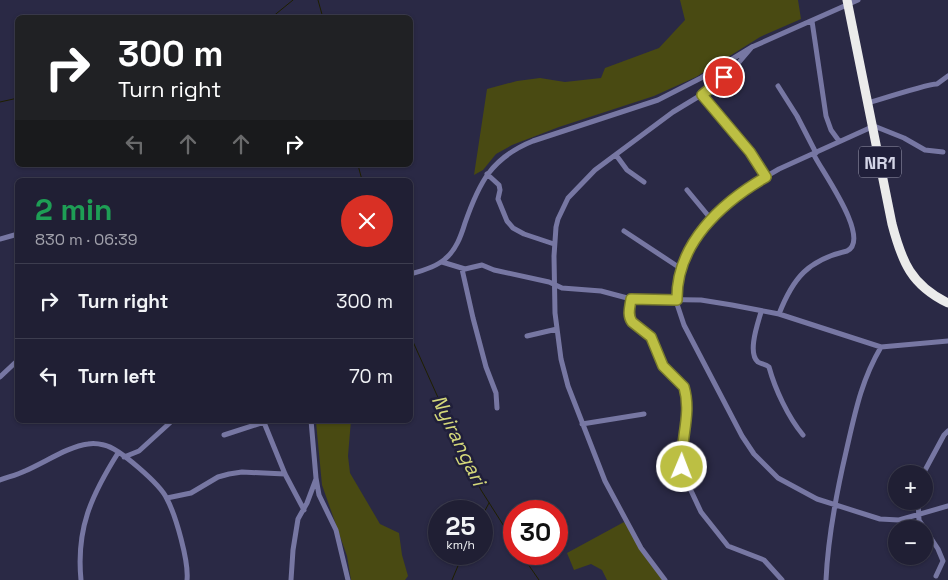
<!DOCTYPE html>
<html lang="en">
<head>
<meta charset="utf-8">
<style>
	:root { --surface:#201f34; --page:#2d2c40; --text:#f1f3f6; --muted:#a2a2ac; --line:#3d3d4f }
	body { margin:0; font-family:"Space Grotesk",sans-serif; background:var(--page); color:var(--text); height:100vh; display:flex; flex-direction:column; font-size:19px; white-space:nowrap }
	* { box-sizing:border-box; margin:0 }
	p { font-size:16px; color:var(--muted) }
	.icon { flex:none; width:28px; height:28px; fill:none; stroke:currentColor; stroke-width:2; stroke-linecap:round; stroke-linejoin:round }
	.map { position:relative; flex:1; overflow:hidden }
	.panel { position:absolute; left:15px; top:178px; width:398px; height:245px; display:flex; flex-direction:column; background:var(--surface); border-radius:8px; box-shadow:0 1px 4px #0004,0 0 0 1px var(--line) }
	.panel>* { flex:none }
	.hud { position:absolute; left:15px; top:15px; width:398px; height:152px; border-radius:8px; box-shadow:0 1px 4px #0004,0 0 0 1px var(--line); background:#202124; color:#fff; overflow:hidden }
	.buttons { position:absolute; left:888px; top:465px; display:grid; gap:10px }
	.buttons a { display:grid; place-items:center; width:45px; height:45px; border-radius:50%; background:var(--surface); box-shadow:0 1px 4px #0004,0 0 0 1px var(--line); font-size:25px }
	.speed { position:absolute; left:428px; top:500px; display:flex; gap:10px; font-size:25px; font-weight:700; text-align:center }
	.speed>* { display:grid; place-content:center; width:65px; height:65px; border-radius:50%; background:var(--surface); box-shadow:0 1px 4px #0004,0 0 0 1px var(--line); line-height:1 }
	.speed small { font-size:12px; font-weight:400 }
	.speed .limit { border:8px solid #d22; background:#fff; color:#111 }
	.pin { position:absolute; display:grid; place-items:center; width:42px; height:42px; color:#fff; margin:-21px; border:2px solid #fff; border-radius:50%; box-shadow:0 1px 5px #0007 }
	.me { position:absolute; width:55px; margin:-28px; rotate:1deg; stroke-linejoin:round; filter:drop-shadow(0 0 4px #0008) }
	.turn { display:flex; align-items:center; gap:18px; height:105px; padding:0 20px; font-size:22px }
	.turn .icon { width:65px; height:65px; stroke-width:2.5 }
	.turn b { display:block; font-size:35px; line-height:42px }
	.lanes { display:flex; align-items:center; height:48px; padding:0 20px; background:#0003; justify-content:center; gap:25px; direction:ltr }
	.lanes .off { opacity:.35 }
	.round { display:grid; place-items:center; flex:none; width:52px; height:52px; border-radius:26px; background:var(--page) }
	.headline { display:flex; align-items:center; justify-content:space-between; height:85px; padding:0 20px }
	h1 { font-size:30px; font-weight:700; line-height:38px; color:#1e9e55 }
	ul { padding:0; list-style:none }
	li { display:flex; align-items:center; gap:15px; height:75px; padding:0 20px; border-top:1px solid var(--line) }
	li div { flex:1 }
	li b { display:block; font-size:19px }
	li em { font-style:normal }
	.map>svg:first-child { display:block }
</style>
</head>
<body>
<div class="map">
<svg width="948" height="580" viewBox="0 0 948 580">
	<rect width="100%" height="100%" fill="#2a2945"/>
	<path fill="#494a12" d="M680,0H798L801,19L760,37L696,77L654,96L559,127L512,145L496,154L483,170L474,175L487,89L517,81L540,78L565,82L601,78L605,68L659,48L685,20Z
		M327,420H351L348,456L350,473L380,524L399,533L402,555L408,576L405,580H351L347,556L322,485L316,422Z
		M624,522L663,580H607L602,570L591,564L574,570L567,553Z"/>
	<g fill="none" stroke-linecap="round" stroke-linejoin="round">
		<path stroke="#1f1f00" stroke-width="1" d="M318,0L323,18
			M271,18L293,0
			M0,102L18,98
			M358,165L362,180
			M410,335L466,460L481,490L514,542
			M481,518L489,503
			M521,554L539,580
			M452,580L463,554"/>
		<path stroke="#7777a3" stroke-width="5" d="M812,21L826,116L831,130L839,141
			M778,86L797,116L816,153
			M702,95L750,152L766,177
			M868,103C878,100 931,83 937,84L948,76
			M943,152L925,150L904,138L874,126L779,169L755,183L723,207L703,228L684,257L676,287L677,304L684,325L742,436L754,454L778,478L817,499L880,519L899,520L948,506
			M616,155L627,170L644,182
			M487,174L499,185L500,190L498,199L507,221L513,228L524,234L554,244
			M687,190L711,219
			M624,231L680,268
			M0,239L18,234
			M442,262L465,269L482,265L494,270L549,282L562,288L601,291L631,299L701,300L732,305L779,314L881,347L948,341
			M462,269L473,318L486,367L496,393L497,408
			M410,274C422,271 436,267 445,259C456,250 461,236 465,223C479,183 491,158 533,141L658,100L701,78L752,47L858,0
			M631,299L630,319L651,337L663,366L681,383L683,387L687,423L682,446V467L687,482L701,512L728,546L764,560L782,580
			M761,312C758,323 747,353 758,362C761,364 766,364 769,367C775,389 788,417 803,435
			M779,314C793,278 808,260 847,251C872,239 821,170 814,155
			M527,336L557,329
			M0,377L18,360
			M263,420L285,474L304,510
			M311,420L316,478L319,495L336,530L348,580
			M582,424L644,414
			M224,435L264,422
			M124,457L139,451L173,420
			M923,474L944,435L948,431
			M0,480C8,477 17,475 25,471C44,463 69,446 88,444C93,443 100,444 104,445C119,448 161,485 167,499C176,516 189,562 187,580
			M167,498L191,493L218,477L229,474L242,472L285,474
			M918,501L919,520L938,549L943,561L936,576
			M81,580C76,529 91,496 118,453
			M291,580L293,550L298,519L307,503L316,479
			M665,580L641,548L605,481L568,386L561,359L555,313L554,256L556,227L558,219L568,198L595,170L673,112L711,89L735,67L752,47
			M826,580C828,536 836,495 846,452C855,413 861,381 881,347"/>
		<path stroke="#ebebeb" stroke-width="9" d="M847,0L892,224C902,262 911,285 948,303"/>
	</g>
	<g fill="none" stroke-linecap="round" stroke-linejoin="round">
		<defs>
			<path id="route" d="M682,467C680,440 692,414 684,387L663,366L651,337L632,322C627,315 630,307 631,299L677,300C676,244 721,203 766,177L750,152L702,95L724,77"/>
		</defs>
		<use href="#route" stroke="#7a7c2c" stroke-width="12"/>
		<use href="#route" stroke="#bcbf43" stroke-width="9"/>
	</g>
	<g text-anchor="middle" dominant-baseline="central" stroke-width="5" stroke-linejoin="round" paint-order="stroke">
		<rect fill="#201f3a" stroke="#9e9eb3" stroke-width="1" x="859" y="146.5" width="42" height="31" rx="4"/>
		<g font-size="18" font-weight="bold" fill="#d4d5e7">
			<text x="880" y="162">NR1</text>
		</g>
		<g font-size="20" font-style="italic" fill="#d4d87a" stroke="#201f3a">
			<text transform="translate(459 440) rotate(64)">Nyirangari</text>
		</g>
	</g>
</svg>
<div class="buttons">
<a>+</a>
<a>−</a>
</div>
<div class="speed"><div>25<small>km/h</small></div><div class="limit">30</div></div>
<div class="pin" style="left:724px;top:77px;background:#d93025"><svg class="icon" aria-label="arrive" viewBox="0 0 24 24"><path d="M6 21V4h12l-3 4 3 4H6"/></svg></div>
<svg class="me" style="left:682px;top:467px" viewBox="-20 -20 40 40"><circle r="17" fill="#bcbf43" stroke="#fff" stroke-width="3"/><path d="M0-11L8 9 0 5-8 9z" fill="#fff"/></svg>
<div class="hud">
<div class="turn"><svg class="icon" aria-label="right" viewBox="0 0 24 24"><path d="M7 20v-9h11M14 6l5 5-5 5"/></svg><div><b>300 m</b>Turn right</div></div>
<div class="lanes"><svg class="icon off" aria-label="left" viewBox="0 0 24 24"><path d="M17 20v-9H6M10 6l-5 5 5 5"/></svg><svg class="icon off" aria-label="ahead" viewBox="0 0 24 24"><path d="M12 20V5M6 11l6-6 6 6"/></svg><svg class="icon off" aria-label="ahead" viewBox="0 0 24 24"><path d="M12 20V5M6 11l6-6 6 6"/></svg><svg class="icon" aria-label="right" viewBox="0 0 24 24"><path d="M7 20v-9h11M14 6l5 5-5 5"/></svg></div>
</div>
<section class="panel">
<div class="headline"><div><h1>2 min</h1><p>830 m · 06:39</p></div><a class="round" style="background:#d93025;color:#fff"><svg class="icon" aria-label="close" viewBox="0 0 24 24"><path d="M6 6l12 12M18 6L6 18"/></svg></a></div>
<ul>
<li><svg class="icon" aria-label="right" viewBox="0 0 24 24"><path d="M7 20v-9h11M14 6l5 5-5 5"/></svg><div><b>Turn right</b></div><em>300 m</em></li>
<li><svg class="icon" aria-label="left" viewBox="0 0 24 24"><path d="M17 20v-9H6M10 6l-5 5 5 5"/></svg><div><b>Turn left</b></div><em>70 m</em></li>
</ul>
</section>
</div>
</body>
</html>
